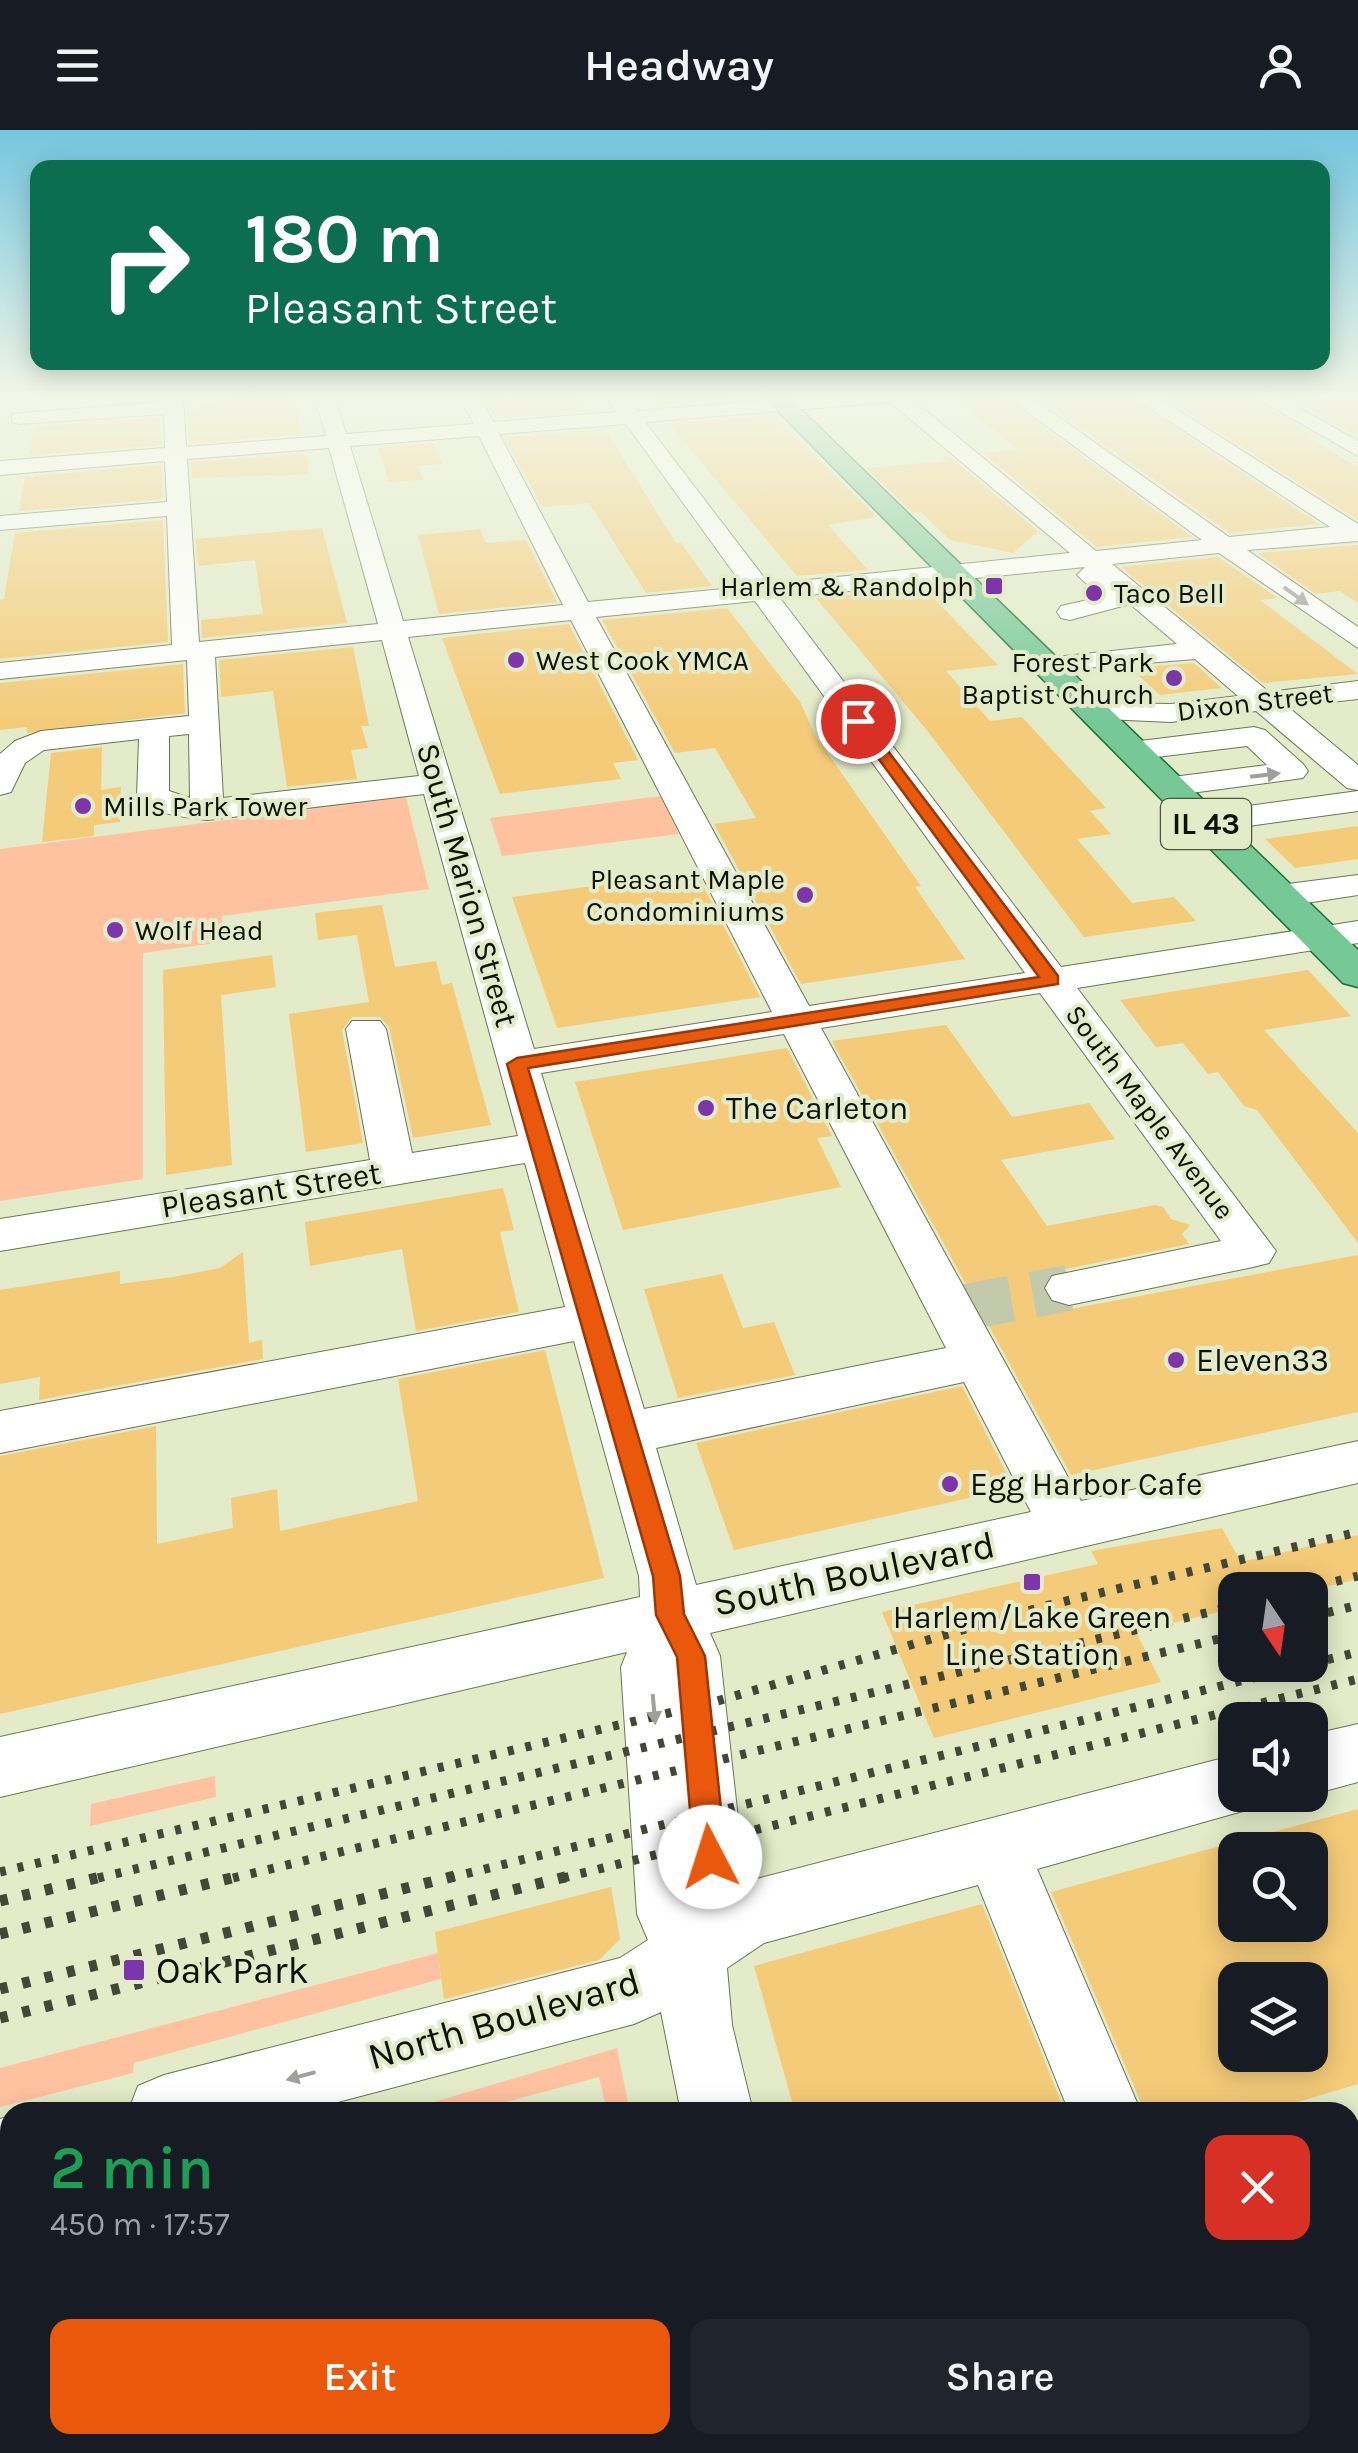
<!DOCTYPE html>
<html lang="en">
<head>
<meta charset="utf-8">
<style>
	:root { --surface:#171b24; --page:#20242c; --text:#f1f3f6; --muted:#9ea1a6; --accent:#ea580c }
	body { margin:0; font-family:Karla,sans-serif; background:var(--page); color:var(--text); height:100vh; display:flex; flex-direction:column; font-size:38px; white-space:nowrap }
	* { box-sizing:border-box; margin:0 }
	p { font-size:32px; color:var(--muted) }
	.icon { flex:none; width:55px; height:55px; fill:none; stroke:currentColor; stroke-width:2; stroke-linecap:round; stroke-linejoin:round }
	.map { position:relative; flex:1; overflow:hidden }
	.sheet { position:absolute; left:0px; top:1972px; width:1360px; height:352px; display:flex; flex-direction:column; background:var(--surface); border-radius:30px 30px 0 0; box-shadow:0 5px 25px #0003 }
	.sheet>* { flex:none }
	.banner { position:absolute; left:30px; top:30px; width:1300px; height:210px; border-radius:20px; box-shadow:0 5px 25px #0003; background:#0b6e4f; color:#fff; overflow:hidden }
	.needle { width:65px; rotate:167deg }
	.tools { position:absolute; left:1218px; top:1442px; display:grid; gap:20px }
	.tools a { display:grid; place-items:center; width:110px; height:110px; border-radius:20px; background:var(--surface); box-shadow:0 5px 25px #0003; font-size:50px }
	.pin { position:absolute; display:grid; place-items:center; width:85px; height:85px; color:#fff; margin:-42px; border:5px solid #fff; border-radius:50%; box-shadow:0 2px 10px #0007 }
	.me { position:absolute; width:110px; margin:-55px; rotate:355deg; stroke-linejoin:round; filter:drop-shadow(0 0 8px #0008) }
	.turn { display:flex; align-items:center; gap:35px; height:210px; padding:0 50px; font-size:45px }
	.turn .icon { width:130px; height:130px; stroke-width:2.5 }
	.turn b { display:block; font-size:70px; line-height:85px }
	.round { display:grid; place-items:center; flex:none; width:105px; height:105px; border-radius:20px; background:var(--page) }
	.summary { display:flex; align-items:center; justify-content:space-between; height:170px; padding:0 50px }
	h1 { font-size:60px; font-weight:600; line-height:75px; color:#1e9e55 }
	.action { display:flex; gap:20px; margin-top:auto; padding:20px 50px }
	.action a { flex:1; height:115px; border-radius:20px; background:var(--accent); color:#fff; font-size:40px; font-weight:600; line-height:115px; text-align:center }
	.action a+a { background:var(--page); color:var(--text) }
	header { display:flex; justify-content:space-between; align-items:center; height:130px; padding:0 50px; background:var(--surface); font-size:45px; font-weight:600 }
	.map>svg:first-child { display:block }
</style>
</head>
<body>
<header><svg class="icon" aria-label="menu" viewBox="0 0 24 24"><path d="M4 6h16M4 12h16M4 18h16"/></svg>Headway<svg class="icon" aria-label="person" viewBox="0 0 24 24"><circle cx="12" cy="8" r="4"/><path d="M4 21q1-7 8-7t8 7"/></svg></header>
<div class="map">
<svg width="1358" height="2323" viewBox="0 0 1358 2323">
	<rect width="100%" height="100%" fill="#e3ebc8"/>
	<path fill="#ffc2a1" d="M661,666L679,704L502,726L490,688Z
		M406,667L429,759L222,786L223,812L143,823V1049L0,1071V719Z
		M215,1646L216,1667L90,1696L91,1674Z
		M438,1823L441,1849L134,1933L133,1943L0,1977V1938Z
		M617,1918L630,1982H607L599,1947L469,1982H400Z"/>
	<path fill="#f4cb78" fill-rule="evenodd" d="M236,267H294L302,304L190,313L188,281L200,280V273Z
		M484,267H580L589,281L495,288Z
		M648,267H760L655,276Z
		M954,267H1003L1192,407L1097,417L983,323L1018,320Z
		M1037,267H1129L1319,394L1230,403Z
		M1164,267H1250L1317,307L1308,308L1358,337V390Z
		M1287,267H1358V303L1353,304Z
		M772,285L877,387L828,395L868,440L797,446L669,294Z
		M160,288L161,315L29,325L33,299L42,296Z
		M605,299L676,413H681L712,456L646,463L589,373L542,377L505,307Z
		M434,313L442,334L418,336L423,350L389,352L378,318Z
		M306,324L309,344L192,348L191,332Z
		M949,326L1038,401L1013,423L950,410L921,382L913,383L866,338L947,331L942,327Z
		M161,335L163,369L19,381L25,347Z
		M163,390L168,512L0,529V470L4,469L15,403Z
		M322,398L347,493L202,508L201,490L263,484L255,430L198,436L196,409Z
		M480,399L486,413L526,410L557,472L439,484L418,405Z
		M1358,415V473L1340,461L1316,464L1258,423Z
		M1218,427L1278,468L1260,470L1358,544L1263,553L1121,437Z
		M924,458L998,535L946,541L990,591L1022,587L1106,678L1090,681L1111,704L1077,709L1132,773L1174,767L1196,791L1084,807L926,599L816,468Z
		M727,478L800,572L816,607L921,756L915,757L965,829L801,854L714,694L756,688L715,618L675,623L602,490Z
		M569,494L638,630L613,633L621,649L500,664L442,508Z
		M353,517L369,596H361L368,618L351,620L357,649L287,657L273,561L221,567L219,530Z
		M1194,533L1222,558L1160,565L1130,538Z
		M183,534L185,583L27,603V597L0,600V553Z
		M102,617L101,660L121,657L120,692L94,695V706L42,712L51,623Z
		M1358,696V729L1295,738L1265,709Z
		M696,742L760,867L557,898L512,767Z
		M382,775L395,837L436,831L442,855L452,853L491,995L413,1008L389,897L380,887H352L342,900L363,1013L306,1022L289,884L369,872L357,805L318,810L315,783Z
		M272,825L276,857L221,865L232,1035L166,1045L163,840Z
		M1308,840L1351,886L1264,900L1358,1003V1113L1257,980L1244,976L1218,942L1208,944L1183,913L1156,917L1120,870Z
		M946,895L1012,987L1089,973L1115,1009L1001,1030L1047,1096L1155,1075L1163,1077L1171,1089L1190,1095L1182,1104L1189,1114L1051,1142L1042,1156L1049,1172L1070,1179L1358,1125V1282L1071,1345L832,911Z
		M787,918L832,1006L817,1008L841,1057L623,1100L575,952Z
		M503,1058L514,1100L500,1102L519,1182L416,1201L402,1119L310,1136L305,1092Z
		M243,1122L249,1213L262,1210L263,1229L39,1270L40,1247L0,1254V1160L120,1141V1154L173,1147L220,1138Z
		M722,1144L743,1198L774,1192L795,1245L678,1268L644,1159Z
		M545,1220L604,1448L0,1584V1326L156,1296L157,1414L233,1398L231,1368L277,1359L280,1401L418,1371L398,1249Z
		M962,1256L1014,1358L734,1420L696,1313Z
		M1222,1398L1241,1432L1358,1405V1449L1312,1460H1235V1478L1136,1502L1161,1552L934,1608L882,1482L1098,1434L1091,1421Z
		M1358,1679V1954L1264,1982H1145L1051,1762L1235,1712V1795H1310V1720H1240L1239,1711ZM1235,1850H1310V1925H1235Z
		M611,1757L620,1809L599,1830L444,1869L435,1802Z
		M982,1774L1065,1982H795L754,1836Z"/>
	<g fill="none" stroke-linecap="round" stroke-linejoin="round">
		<path stroke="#c3caab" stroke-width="46" stroke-dasharray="46 22" stroke-linecap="butt" d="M966,1177L1069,1158"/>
		<defs>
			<path id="minor" d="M163,267H183L186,317L326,306L315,267H335L346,304L474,294L460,267H480L493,292L617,282L606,267H626L637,281L809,267H909L1096,421L1202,410L1007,267H1030L1229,407L1330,397L1133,267H1157L1358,394V411L1247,420L1358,497V518L1219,423L1112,434L1269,562L1358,551V569L1288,577L1358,635V660L1347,658L1256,581L1171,592L1083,588L1078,582L1083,576L1093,573L1171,574L1238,566L1195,529L1036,542L1032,536L1046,528L1177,514L1130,474L1070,490L1061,488L1057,482L1061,476L1101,467L1077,445L1085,437L780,468L1061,837L1358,791V813L1077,858L1276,1121L1269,1133L1253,1137L1069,1175L1052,1170L1045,1158L1052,1146L1221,1111L1040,863L821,898L1081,1371L1358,1311V1353L710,1503L720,1526L745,1752L1235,1625V1665H1262L1257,1677L1037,1739L1141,1982H1069L978,1755L764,1813L727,1838L732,1895L753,1982H681L661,1882L634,1894L300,1982H128L138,1956L164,1945L620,1828L648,1810L637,1784L621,1537L627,1522L0,1667V1607L640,1467L639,1446L574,1211L0,1323V1281L565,1177L525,1033L0,1121V1089L370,1030L346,899L352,891H380L386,899L412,1023L518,1006L424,664L207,690C186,687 150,685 137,666L139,609L44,620L25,633L11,662L0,665V624L15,611L41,601L189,586L187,530L0,549V533L172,515L167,386L0,400V386L167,372L165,331L0,345V331L165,318L164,284L19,294L12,292V284L163,272ZM890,272L1070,423L769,454L645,292ZM626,294L744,457L588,472L499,304ZM479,306L563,475L403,491L350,316ZM329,318L378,494L199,512L187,329ZM755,471L1025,843L809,876L596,487ZM571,490L772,882L534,919L408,507ZM382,510L419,646L223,668L215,527ZM189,604L190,668L169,661V606ZM784,904L946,1218L644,1279L541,943ZM964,1252L1031,1382L696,1455L656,1318Z
				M1254,267H1279L1358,311V326Z
				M1254,597L1265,600L1303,634L1308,641L1303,648L1168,666L1157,663L1152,656L1157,649L1267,635L1247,616L1132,630L1117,621L1132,612Z
				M1358,661V681L1204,702L1192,699L1188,692L1192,685L1204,682Z
				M1358,745V765L1280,777L1268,773L1262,766L1268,759L1280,755Z
				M1358,1594V1652L1310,1665V1605Z
				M10,1986V2060L0,2063V1989Z
				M755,2315H839L841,2323H757Z"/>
			<path id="major" d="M764,267H788L1358,820V857L1343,853Z"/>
		</defs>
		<use href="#minor" stroke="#6e7556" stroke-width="2"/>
		<use href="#major" stroke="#167138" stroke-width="3"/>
		<use href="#minor" fill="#fff" fill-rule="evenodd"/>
		<use href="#major" fill="#76c897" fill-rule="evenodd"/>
		<path stroke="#444736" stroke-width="9" stroke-dasharray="6 12" stroke-linecap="butt" d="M1301,1460L1358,1446
			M1310,1487L1358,1475
			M1310,1534L1358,1522
			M0,1742L707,1574L1045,1476L1358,1402
			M98,1748L1235,1476
			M233,1748L1235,1505
			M449,1748L1305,1535
			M563,1748L1358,1549"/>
		<path stroke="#444736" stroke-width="11" stroke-dasharray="8 15" stroke-linecap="butt" d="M0,1771L109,1745
			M0,1804L244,1745
			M0,1859L459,1745
			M0,1888L573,1745"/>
	</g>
	<defs><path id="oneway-solid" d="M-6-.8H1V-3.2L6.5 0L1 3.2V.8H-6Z" transform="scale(2.5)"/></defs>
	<g fill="#9fa09c">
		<use href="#oneway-solid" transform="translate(1296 466) rotate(36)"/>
		<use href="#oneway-solid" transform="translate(1265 645) rotate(-7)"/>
		<use href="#oneway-solid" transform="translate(654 1579) rotate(85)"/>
		<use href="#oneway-solid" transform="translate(301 1946) rotate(165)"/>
	</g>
	<linearGradient id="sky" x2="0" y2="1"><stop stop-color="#74c6df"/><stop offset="0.45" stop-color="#f2f6e6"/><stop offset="1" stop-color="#f2f6e6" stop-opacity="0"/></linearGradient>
	<rect width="1358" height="592" fill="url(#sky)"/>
	<path fill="#ea580c" stroke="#983908" stroke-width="2.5" d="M853,588H863L1058,846V854L528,938L680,1446L684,1484L705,1526L726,1727L721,1738L710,1742L699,1738L694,1727L677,1527L656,1485L653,1446L507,934L517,928L1039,847L853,594Z"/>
	<g fill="#7d36a9" stroke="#e3ebc8" stroke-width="4">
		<rect x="984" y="446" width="20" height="20" rx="5"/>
		<circle cx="1094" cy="463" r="10"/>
		<circle cx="516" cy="530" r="10"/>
		<circle cx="1174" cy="548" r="10"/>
		<circle cx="83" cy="676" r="10"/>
		<circle cx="805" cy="765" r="10"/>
		<circle cx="115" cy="800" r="10"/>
		<circle cx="706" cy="978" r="10"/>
		<circle cx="1176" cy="1230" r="10"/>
		<circle cx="950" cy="1354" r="10"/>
		<rect x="1022" y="1442" width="20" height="20" rx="5"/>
		<rect x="122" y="1828" width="24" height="24" rx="5"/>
	</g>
	<g text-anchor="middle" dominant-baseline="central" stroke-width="8" stroke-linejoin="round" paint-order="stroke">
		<g font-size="28" fill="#101207" stroke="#e3ebc8" text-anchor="start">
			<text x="974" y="456" text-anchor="end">Harlem &amp; Randolph</text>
			<text x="1114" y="463">Taco Bell</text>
			<text x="536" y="530">West Cook YMCA</text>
			<text x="1154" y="532" text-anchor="end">Forest Park<tspan x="1154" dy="32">Baptist Church</tspan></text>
			<text x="103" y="676">Mills Park Tower</text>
			<text x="785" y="749" text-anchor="end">Pleasant Maple<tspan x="785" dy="32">Condominiums</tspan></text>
			<text x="135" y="800">Wolf Head</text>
		</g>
		<g font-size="28" fill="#101207" stroke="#e3ebc8">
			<text transform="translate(1255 572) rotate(-7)">Dixon Street</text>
			<text transform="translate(1150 982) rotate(53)">South Maple Avenue</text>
		</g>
		<rect fill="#e3ebc8" stroke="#4f5341" stroke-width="2.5" x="1161" y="669" width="90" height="50" rx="8"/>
		<g font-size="30" font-weight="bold" fill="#101207">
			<text x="1206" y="694">IL 43</text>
		</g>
		<g font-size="32" fill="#101207" stroke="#e3ebc8">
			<text transform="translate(467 755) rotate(74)">South Marion Street</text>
			<text transform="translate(271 1060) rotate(-9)">Pleasant Street</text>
		</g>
		<g font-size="32" fill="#101207" stroke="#e3ebc8" text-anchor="start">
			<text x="726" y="978">The Carleton</text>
			<text x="1196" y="1230">Eleven33</text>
			<text x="970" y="1354">Egg Harbor Cafe</text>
			<text x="1032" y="1487" text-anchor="middle">Harlem/Lake Green<tspan x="1032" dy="37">Line Station</tspan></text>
		</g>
		<g font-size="38" fill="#101207" stroke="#e3ebc8">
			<text transform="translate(854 1444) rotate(-12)">South Boulevard</text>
			<text transform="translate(504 1889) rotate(-16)">North Boulevard</text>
		</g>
		<g font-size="38" fill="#101207" stroke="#e3ebc8" text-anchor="start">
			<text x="156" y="1840">Oak Park</text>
		</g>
	</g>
</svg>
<div class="tools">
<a><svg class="needle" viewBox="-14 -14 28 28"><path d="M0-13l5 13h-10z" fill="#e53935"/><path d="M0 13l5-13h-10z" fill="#9ea1a6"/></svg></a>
<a><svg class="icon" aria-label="sound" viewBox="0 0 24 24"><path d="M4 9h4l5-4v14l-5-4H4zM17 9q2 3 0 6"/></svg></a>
<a><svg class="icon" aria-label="search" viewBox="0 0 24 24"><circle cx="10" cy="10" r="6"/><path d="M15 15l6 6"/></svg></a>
<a><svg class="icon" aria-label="layers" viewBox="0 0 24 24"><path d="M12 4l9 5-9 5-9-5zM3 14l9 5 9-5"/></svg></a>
</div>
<div class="pin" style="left:858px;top:591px;background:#d93025"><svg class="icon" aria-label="arrive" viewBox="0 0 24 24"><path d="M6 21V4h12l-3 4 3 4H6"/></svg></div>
<svg class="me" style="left:710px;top:1727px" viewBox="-20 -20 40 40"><circle r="19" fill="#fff"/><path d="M0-13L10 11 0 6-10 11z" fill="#ea580c"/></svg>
<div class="banner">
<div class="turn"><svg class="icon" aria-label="right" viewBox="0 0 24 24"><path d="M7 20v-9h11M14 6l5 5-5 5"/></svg><div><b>180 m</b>Pleasant Street</div></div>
</div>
<section class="sheet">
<div class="summary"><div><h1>2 min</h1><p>450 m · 17:57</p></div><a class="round" style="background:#d93025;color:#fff"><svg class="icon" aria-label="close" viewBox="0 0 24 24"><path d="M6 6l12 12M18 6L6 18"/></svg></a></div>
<div class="action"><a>Exit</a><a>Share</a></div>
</section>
</div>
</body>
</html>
